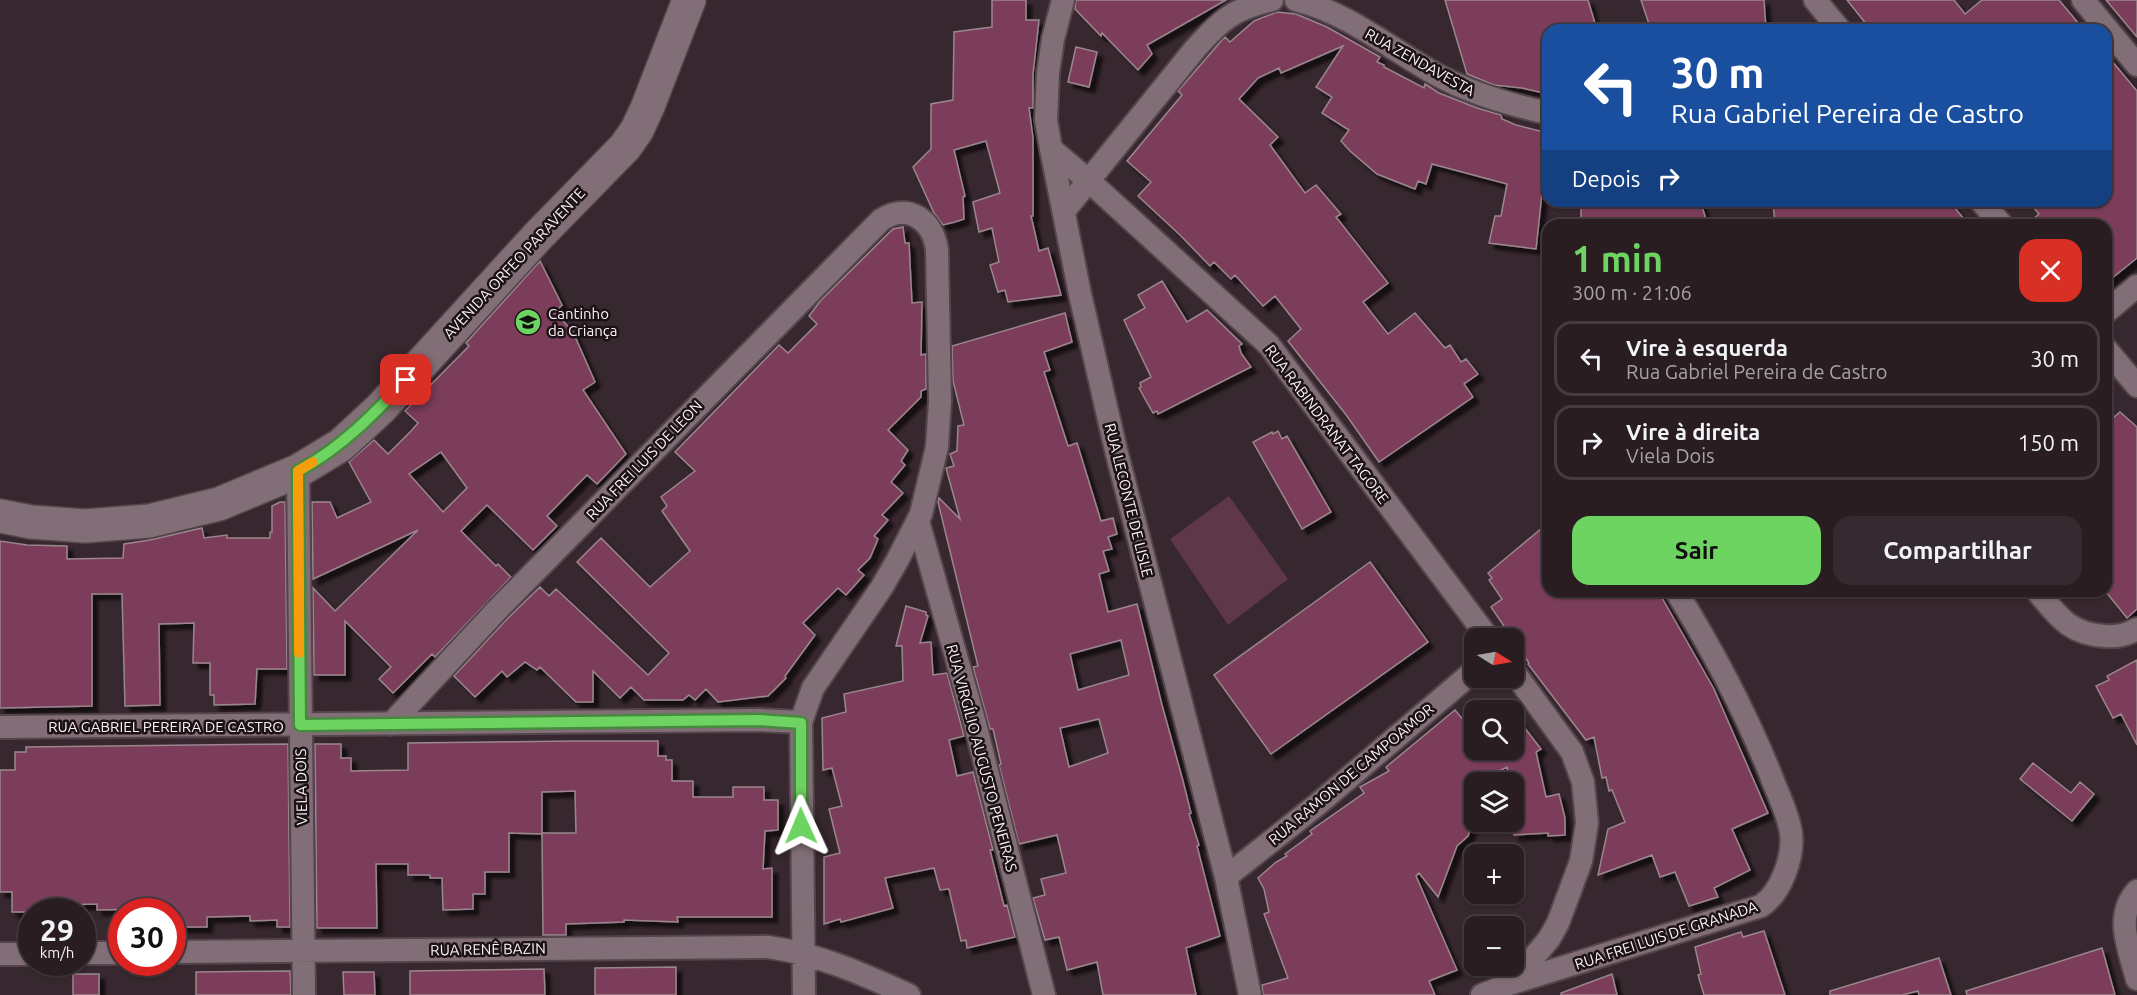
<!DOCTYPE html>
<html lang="pt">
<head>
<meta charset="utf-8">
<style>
	:root { --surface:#291d22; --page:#352a2f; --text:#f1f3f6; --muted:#a5a2a5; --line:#453b40; --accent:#6dd361 }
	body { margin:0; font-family:Ubuntu,sans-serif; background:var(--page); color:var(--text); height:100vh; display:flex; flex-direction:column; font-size:22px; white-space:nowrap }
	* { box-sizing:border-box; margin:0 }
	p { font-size:20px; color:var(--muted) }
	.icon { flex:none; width:33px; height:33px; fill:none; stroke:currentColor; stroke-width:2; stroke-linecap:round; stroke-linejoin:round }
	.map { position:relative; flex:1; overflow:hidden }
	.details { position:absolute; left:1542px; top:219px; width:570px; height:378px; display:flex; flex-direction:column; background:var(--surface); border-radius:18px; box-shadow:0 2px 4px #0004,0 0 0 2px var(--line) }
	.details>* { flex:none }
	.guide { position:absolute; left:1542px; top:24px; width:570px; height:183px; border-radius:18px; box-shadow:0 2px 4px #0004,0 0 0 2px var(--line); background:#1a4fa0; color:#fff; overflow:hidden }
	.needle { width:39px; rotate:101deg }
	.tools { position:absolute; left:1464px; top:628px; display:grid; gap:12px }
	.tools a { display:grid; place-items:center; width:60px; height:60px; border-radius:12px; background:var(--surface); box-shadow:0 2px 4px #0004,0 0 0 2px var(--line); font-size:30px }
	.speed { position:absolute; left:18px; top:898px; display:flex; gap:12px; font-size:30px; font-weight:700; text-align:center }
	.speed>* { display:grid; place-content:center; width:78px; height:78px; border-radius:50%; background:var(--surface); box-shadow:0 2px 4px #0004,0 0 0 2px var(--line); line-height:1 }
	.speed small { font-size:15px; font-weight:400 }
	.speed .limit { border:9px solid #d22; background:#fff; color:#111 }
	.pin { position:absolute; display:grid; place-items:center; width:51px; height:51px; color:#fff; margin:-26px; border-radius:12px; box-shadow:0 3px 9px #0006 }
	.me { position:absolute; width:66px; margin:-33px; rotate:359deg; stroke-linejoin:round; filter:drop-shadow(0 0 4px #0008) }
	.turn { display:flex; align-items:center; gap:21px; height:126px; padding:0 30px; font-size:27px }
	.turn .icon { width:78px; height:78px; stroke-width:2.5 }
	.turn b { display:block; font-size:42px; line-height:51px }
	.then { display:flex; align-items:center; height:57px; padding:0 30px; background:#0003; gap:12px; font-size:22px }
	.round { display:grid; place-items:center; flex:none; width:63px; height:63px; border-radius:18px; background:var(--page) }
	.overview { display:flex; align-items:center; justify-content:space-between; height:102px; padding:0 30px }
	h1 { font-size:36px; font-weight:700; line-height:45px; color:var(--accent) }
	.primary-button { display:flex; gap:12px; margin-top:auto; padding:12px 30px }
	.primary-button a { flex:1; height:69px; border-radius:18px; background:var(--accent); color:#111; font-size:24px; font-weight:700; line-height:69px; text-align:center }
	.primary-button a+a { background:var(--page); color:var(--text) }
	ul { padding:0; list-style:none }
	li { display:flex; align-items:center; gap:18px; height:75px; margin:0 12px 9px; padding:0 18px; border:3px solid var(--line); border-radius:18px }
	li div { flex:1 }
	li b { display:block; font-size:22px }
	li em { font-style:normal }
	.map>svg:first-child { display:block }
</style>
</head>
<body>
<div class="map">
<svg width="2137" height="995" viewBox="0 0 2137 995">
	<defs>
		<filter id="shadow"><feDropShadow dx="5.5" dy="5.5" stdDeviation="1.5" flood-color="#0009"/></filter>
	</defs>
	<rect width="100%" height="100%" fill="#37272e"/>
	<path fill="#5e3849" d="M1229,496L1288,579L1228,625L1170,539Z"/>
	<path fill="#7b3c5a" stroke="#9b868e" stroke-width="1.5" fill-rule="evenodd" filter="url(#shadow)" d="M992,0H1026V20H1039L1033,74V108H1029L1033,138V216H1031L1039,251L1048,248L1061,295L1008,302L1005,290L998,292L990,265L999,262L992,228L979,232L973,202L1000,193L986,141L954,150L965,196L963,197L964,219L955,222L943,225L934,213L913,167L931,149V104L953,100L954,32L992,27Z
		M1076,0H1226L1147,45L1152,54L1138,70L1102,33L1101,36L1075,9Z
		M1445,0H1588L1597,30H1548V94L1522,88L1494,85L1467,74Z
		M1641,0H1764L1766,30H1651Z
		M1847,0H1954L1965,14L1982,0H2059L2084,30H1871Z
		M2106,0H2137V37Z
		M1277,12L1296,14L1327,27L1380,57L1377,62L1384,65V67L1424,88L1425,84L1439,93L1477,108L1501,115L1502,119L1516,125L1548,133V193H1542L1536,249L1489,243L1495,216H1501L1507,184L1432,164L1426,184L1418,181L1415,189L1377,174L1350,151L1341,141L1349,130L1322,113L1332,97L1316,87L1343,46L1281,73L1279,68L1258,78L1239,99L1278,137L1270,145L1305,193L1316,185L1341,214L1336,217L1388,283L1363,302L1388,334L1415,313L1445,348L1450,345L1461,362L1466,359L1478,374L1464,384L1473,397L1379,462L1347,416L1288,341L1301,329L1275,296L1263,306L1235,275L1231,279L1214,262L1210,266L1180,235L1138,196L1151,182L1127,161L1182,95L1178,91L1222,40L1225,37L1230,42L1254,21Z
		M1076,47L1097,52L1089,87L1068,82Z
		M2106,54L2137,91V258L2106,283V225H2026L2039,214L2028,201H2106Z
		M1581,201H1700L1708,225H1581Z
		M1773,201H1949L1969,225H1775Z
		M903,227L905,243H909L912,303L922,302L921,355L926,354V389L921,391V397L888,430L908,450L901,461L905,465L891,482L903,493L882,515L888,520L874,536L878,539L870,558L858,570L864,575L846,595L838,588L803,623L815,635L785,676L786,678L768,696L718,702L706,689L695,700L689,695L683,700H644L631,687L620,698L593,671V702H576L540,667L537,670L525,662L507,677L502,671L475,697L454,676L507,619L540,587L549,596L556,589L648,675L669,653L577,562L601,538L650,587L690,551L662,511L667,506L661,497L695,471L675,452L779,345L788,353L817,324L809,316L821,300L893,229Z
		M540,261L562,305L555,312L573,332L595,382L583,390L626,454L597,484L587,475L547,516L557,526L533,550L487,505L461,531L496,566L498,564L511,577L435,657L432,654L393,693L379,679L391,667L345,621V675H314L313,588L335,611L418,530L313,579L312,502H330L337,518L371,502L349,462L374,440L388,454L412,430L418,423L405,411L469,346L466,343ZM441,452L467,488L443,512L409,474Z
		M1162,281L1187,322L1207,310L1242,344L1239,346L1241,353L1251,367L1158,414L1157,411L1153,413L1139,388L1141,387L1140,383L1151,377L1124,320L1145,308L1138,295Z
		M1065,313L1072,342L1044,352L1050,370L1044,372L1068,446L1077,443L1101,521L1113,518L1117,534L1108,537L1112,549L1103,551L1109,571L1099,574L1108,612L1137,604L1162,705L1183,781L1191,813L1189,814L1199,845L1197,846L1220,936L1186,948L1196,995H1103L1097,962L1067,970L1059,937L1045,940L1033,898L1045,895L1041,879L1066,873L1057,835L1019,844L999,765L1001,764L993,729H990L973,667L978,666L938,502L939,498L960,519L946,468L954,466L950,454L957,451L958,426L964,425L953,381L952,346ZM1121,640L1129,675L1078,690L1070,654ZM1099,719L1108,753L1069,767L1060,728Z
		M2120,412L2137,427V609L2127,618L2106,592V424Z
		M1278,431L1282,439L1287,436L1331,512L1302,529L1253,442L1272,432L1273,434Z
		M280,502H285L287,669H257L255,704L214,705V695H210V663H193L194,623L159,624L160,705L125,706L122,594H92V706L0,708V541L27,545L67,546V559L123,558L124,544L150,540L202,528L204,538L227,535V538H270V532H272V506Z
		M1548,523V591H1658L1714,689L1768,813L1732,829L1750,870L1714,888L1718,897L1689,906L1675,872L1660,877L1652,855L1598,875L1608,829L1625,822L1612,790L1609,791L1606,777L1602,778L1594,737L1586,740L1528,664L1529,663L1491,607L1502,599L1489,580L1492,578L1488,573Z
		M1370,562L1428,642L1271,754L1214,675Z
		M906,606L926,612V615L928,616L920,643L931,642L933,675L947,673L964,736L949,740L957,776L973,772L993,850H990L1004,906L1007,905L1015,937L967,948L966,940L961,941L949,889L940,890L934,868L885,878L893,908L841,922L840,919L824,924V857L840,853L829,809L842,806L832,768L823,770L822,718L846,712L844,694L903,681L902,646H896Z
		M2137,660V745L2121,714L2113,718L2096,686L2109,680L2107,676Z
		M1455,710L1465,722L1474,714V750H1514V714L1541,749L1536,752L1546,797L1559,794L1565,818V835L1548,836V833L1514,835V783H1511L1507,767L1474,783V819L1468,836L1457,846L1438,897L1419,873L1416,876L1457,970L1429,981L1435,995H1263L1262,985L1288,978L1264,914L1269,912L1264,889L1258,878L1276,862L1287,856L1285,854L1312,834L1310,831L1364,793L1360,787L1389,771L1386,767Z
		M574,741H658V756H666V760H672V781H693V797H733V787H764V800H778V830L765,831L763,869L772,868V917H677L678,922L624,920V922L566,924V935H543L542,834L509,833V872H485V894H473V909L443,910L442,878H430V875H408V864H376L377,928H317L315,744H341V758H351V771L408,770V743ZM575,791L576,833H542V792Z
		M288,744L290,927H277V920L250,921V916L207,917V927H172V912H145L144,909L97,910V904L59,905V912H12V892H0V770H15V752H26V747Z
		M2033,763L2071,793L2080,782L2094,794L2072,821L2020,779Z
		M1764,931L1785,995H1704L1698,975L1701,974L1695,947L1741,932L1743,937Z
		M2102,948L2115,995H1967L1966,991Z
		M1939,958L1951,995H1919L1918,991L1902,995H1830V991Z
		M676,967V995H595V968Z
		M544,969L545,995H410V971Z
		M290,971L291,995H196V972Z
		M343,972H374L375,995H344Z
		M73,974H99V995H73Z
		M1612,974L1617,995H1561V993Z"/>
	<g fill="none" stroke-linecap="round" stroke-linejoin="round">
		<defs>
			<path id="street" d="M1063,0L1053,39L1048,73L1046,120L1051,149L1080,294L1116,450L1226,877L1250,995
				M1296,0C1350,13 1395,53 1443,78C1476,95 1511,105 1548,113
				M1815,0L1840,30
				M2083,0L2137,65
				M1051,149L1089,181L1269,345L1489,639
				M1981,201L2002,225
				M1064,211L1195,49C1221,20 1233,9 1272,0
				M2106,312L2137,286
				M2106,349L2137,386
				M298,471L304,995
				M918,521L974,720L1044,995
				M2037,591C2058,616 2069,634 2105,636C2116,637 2127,635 2137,629
				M391,724L497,610L881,220C908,202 933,220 937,250L940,401L937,447L921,514L897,561L882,587L813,688L801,722L804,995
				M0,727L759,720L801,722
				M1226,877L1318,804L1474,671
				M2137,891C2114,916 2129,949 2137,979
				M172,952L768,947C818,954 863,974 909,995
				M82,953H122
				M0,954H32
				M1512,983L1549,939L1558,923L1581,861L1587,823L1583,782L1572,752L1514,672
				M1482,995L1512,983L1761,906C1781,893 1794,857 1791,833C1788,812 1777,793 1770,773C1744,709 1712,649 1676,591"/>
			<path id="secondary" d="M0,516L31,522L85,526L149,521L219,504L298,471L341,445L381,408L538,236L625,147L637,130L648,106L689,0"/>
		</defs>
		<use href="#street" stroke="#54454c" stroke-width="26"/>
		<use href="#secondary" stroke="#54454c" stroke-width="36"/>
		<use href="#street" stroke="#826e76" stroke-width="22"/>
		<use href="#secondary" stroke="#826e76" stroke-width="33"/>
	</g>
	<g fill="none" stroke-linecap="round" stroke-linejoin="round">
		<defs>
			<path id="route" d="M406,380C373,415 341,448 298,471L300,725L759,720L801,723V826"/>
		</defs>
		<use href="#route" stroke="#47893f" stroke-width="15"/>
		<use href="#route" stroke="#6dd361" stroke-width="10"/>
		<path stroke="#f59e0b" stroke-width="10" d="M299,653L298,471L313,462"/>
	</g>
	<defs>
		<symbol id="school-disc" viewBox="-11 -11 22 22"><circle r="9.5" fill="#6dd361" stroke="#1a1215"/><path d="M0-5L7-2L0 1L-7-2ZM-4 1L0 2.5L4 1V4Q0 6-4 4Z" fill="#111"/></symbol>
	</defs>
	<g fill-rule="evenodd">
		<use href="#school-disc" x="513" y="307" width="30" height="30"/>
	</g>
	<g text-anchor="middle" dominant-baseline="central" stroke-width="5" stroke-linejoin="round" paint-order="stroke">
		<g font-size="15" fill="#fdf1f6" stroke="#1a1215">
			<text transform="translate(1420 62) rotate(29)">RUA ZENDAVESTA</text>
			<text transform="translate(514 263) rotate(-47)">AVENIDA ORFEO PARAVENTE</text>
			<text transform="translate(1327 424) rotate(53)">RUA RABINDRANAT TAGORE</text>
			<text transform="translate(644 460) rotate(-46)">RUA FREI LUIS DE LEON</text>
			<text transform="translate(1129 500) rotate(76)">RUA LECONTE DE LISLE</text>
			<text x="166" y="726">RUA GABRIEL PEREIRA DE CASTRO</text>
			<text transform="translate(982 758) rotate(75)">RUA VIRGÍLIO AUGUSTO PENEIRAS</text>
			<text transform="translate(1351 774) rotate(-40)">RUA RAMON DE CAMPOAMOR</text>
			<text transform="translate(301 787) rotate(-91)">VIELA DOIS</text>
			<text transform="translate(1666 935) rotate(-18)">RUA FREI LUIS DE GRANADA</text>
			<text transform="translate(488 949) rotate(-1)">RUA RENÊ BAZIN</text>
		</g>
		<g font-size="15" fill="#fdf1f6" stroke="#1a1215" text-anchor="start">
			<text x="548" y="313">Cantinho<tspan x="548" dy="17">da Criança</tspan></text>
		</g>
	</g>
</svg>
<div class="tools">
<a><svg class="needle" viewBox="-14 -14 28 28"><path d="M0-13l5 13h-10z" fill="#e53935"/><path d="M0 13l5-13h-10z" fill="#a5a2a5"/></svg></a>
<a><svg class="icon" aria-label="search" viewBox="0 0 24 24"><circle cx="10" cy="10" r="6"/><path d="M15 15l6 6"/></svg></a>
<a><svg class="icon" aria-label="layers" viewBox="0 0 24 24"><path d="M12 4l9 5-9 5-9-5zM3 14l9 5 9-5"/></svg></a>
<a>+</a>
<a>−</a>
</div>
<div class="speed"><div>29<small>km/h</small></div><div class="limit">30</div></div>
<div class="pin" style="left:406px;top:380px;background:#d93025"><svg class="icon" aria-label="arrive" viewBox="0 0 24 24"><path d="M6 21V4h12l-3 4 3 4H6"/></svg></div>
<svg class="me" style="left:801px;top:826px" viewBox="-20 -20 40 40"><path d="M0-17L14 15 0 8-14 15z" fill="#6dd361" stroke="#fff" stroke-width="4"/></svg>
<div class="guide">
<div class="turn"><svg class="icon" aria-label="left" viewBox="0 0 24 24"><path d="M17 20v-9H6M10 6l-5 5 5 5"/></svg><div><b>30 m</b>Rua Gabriel Pereira de Castro</div></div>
<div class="then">Depois<svg class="icon" aria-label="right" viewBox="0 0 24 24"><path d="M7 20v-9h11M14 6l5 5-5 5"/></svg></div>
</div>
<section class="details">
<div class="overview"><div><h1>1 min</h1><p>300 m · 21:06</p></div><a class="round" style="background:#d93025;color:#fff"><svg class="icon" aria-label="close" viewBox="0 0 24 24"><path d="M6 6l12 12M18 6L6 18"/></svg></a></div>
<ul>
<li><svg class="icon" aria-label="left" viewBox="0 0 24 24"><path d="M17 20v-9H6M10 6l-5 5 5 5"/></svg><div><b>Vire à esquerda</b><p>Rua Gabriel Pereira de Castro</p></div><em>30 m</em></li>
<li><svg class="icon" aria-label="right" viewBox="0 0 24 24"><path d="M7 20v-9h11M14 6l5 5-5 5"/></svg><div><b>Vire à direita</b><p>Viela Dois</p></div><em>150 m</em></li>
</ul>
<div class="primary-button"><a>Sair</a><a>Compartilhar</a></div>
</section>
</div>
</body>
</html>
